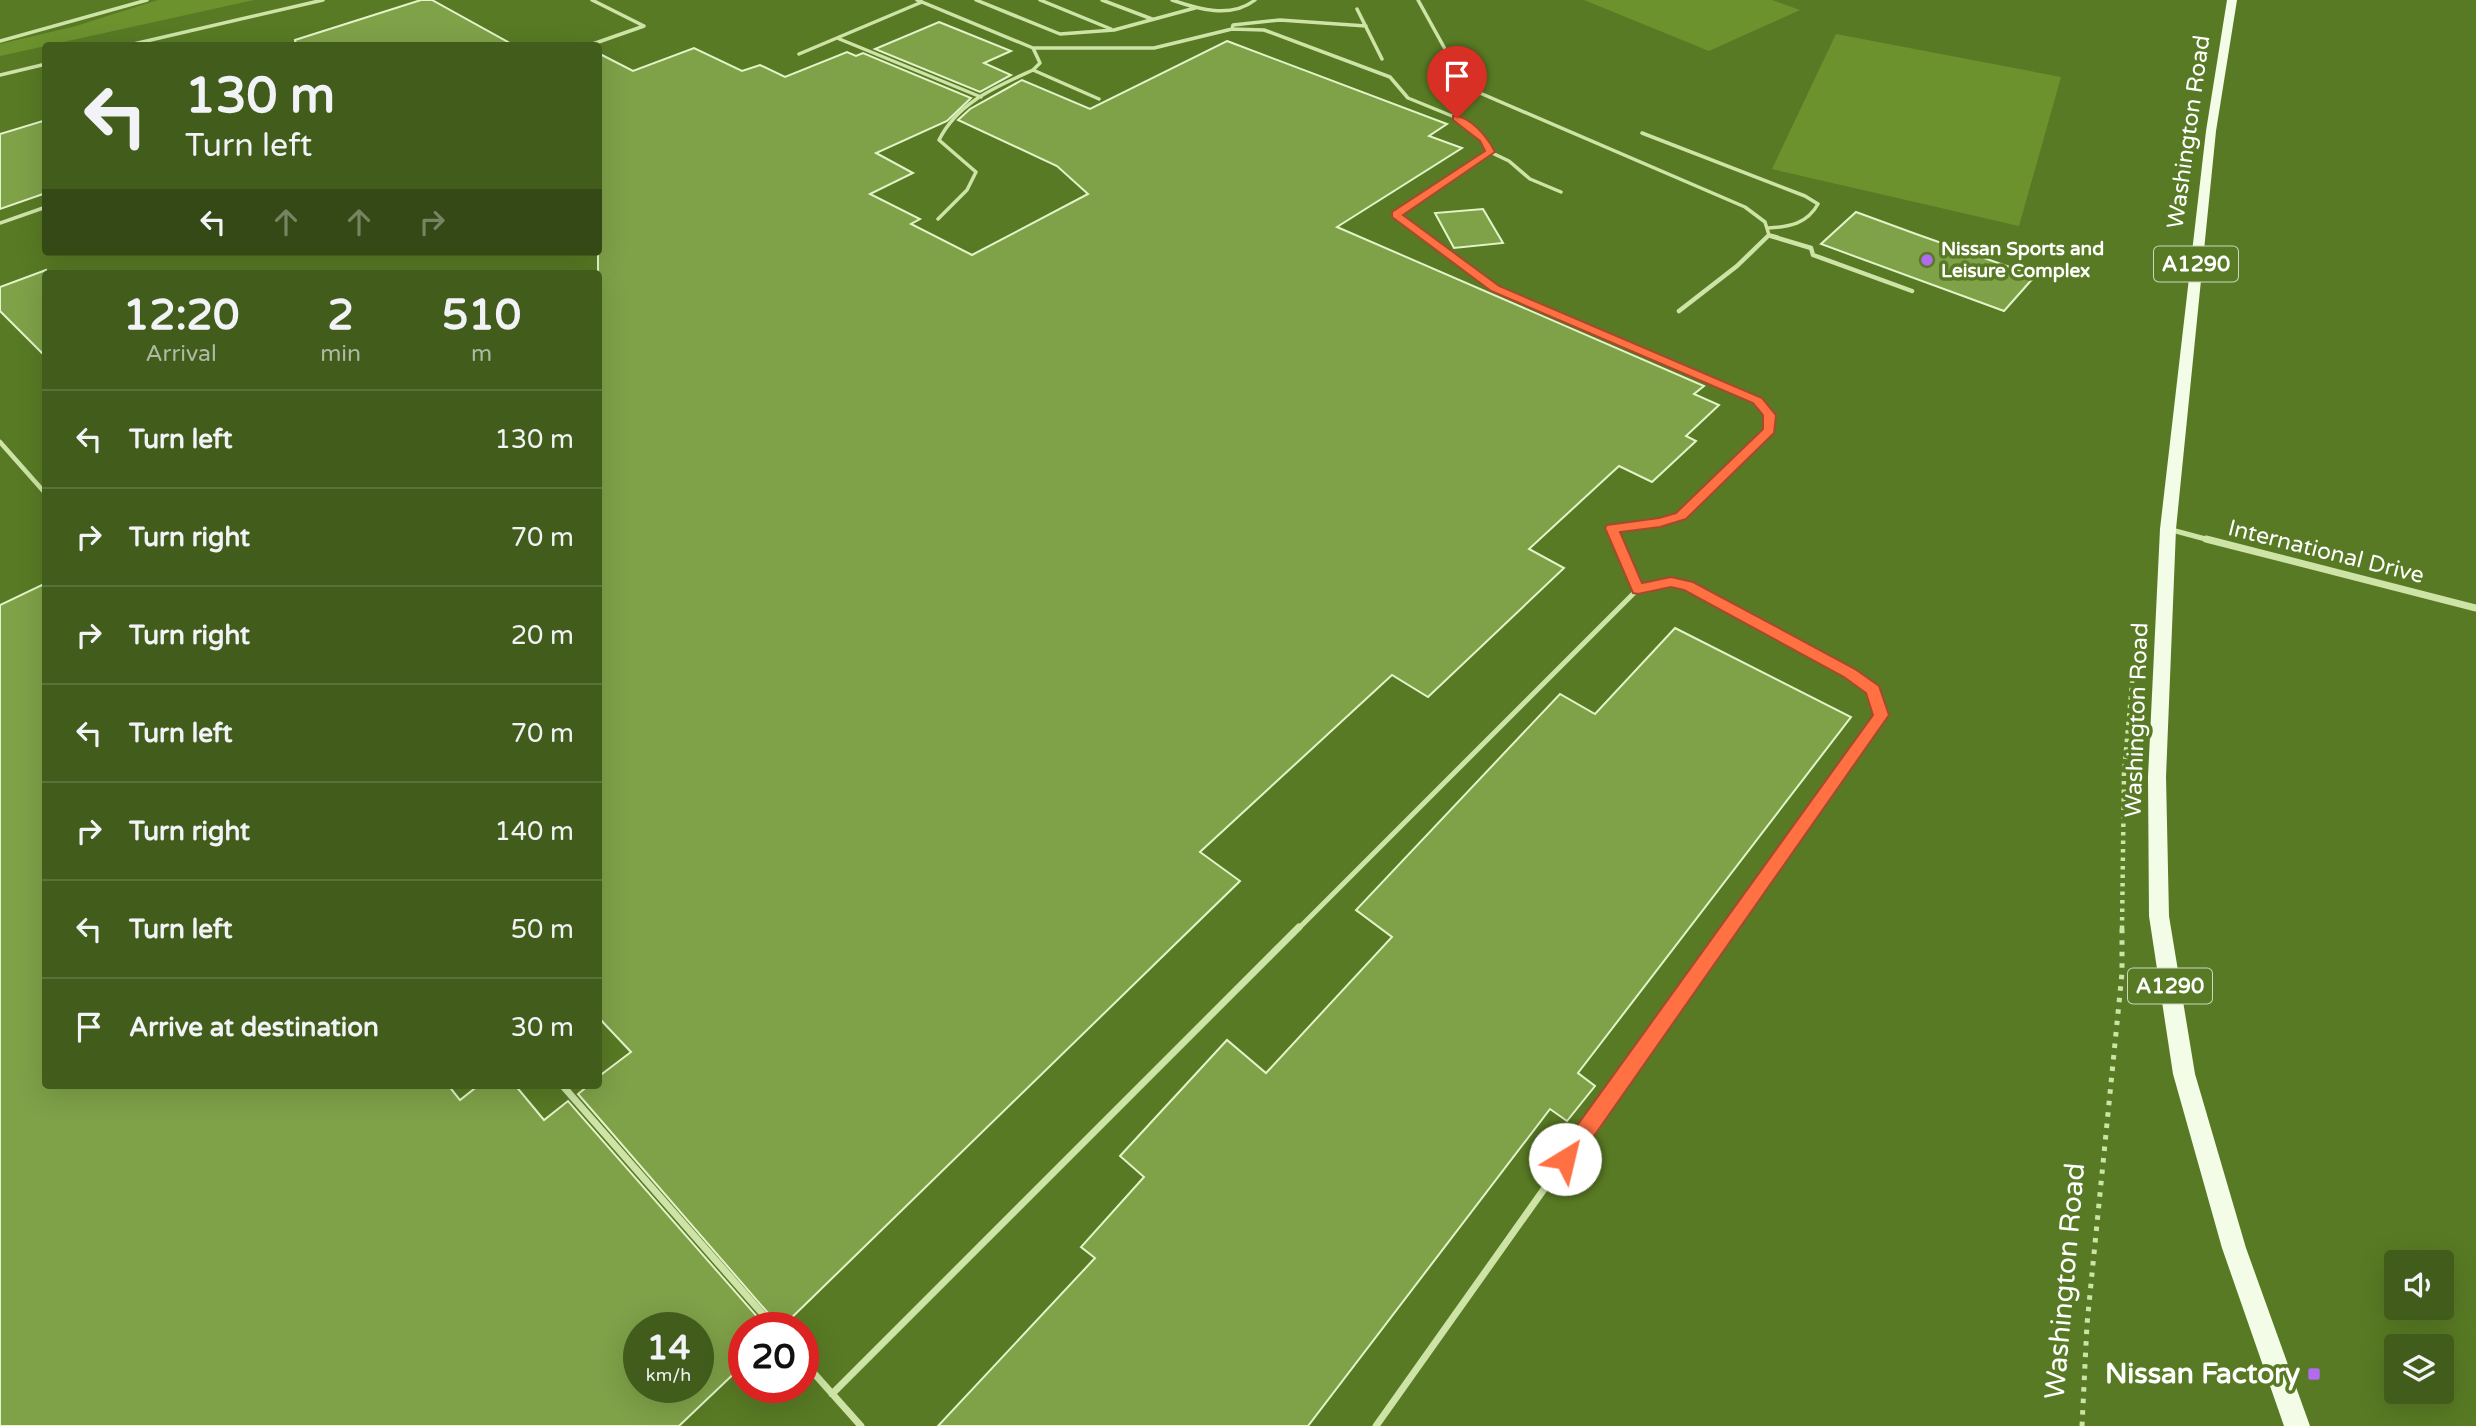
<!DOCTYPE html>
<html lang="en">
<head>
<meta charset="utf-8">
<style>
	:root { --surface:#425c1b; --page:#496224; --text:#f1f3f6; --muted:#aebaa3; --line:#5a713a }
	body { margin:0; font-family:"Varela Round",sans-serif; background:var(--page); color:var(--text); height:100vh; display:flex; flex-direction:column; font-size:26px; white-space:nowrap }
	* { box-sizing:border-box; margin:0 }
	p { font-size:23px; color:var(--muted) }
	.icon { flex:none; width:38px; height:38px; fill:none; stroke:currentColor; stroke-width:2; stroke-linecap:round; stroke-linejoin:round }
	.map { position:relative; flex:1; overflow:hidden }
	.drawer { position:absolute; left:42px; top:270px; width:560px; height:819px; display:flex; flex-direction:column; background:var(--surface); border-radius:7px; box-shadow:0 7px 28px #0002 }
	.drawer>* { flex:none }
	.banner { position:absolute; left:42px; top:42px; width:560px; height:214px; border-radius:7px; box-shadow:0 7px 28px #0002; background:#425c1b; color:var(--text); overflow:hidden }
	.controls { position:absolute; left:2384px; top:1250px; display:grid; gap:14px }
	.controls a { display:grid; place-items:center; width:70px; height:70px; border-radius:7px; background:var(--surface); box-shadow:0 7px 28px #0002; font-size:35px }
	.speed { position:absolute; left:623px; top:1312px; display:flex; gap:14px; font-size:35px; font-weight:700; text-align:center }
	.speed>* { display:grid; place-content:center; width:91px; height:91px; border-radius:50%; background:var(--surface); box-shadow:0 7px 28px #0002; line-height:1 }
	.speed small { font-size:18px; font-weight:400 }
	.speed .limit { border:10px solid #d22; background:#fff; color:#111 }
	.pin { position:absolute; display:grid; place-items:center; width:60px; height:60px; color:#fff; margin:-72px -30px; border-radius:50% 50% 50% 0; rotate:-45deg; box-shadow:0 0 7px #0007 }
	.pin .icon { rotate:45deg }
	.me { position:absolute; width:77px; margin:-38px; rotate:36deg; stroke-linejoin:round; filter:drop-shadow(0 0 5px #0008) }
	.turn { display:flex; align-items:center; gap:24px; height:147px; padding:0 28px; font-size:32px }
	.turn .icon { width:91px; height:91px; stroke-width:2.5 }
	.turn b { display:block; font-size:49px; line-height:60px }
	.lanes { display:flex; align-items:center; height:66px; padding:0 28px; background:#0003; justify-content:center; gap:35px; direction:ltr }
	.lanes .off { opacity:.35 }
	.eta { display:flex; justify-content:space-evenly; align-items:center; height:119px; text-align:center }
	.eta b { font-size:42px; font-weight:700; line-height:49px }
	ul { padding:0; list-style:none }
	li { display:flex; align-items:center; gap:21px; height:98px; padding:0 28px; border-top:2px solid var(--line) }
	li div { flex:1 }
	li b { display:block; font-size:26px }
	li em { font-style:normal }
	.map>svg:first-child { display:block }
</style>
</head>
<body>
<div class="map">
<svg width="2476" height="1426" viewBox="0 0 2476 1426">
	<rect width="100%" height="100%" fill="#587a24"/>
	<path fill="#6c922e" d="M158,0H254L0,56V44L76,26Z
		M1584,0H1772L1800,10L1709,51Z
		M1836,34L2061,77L2019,226L1772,169Z"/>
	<path fill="#7fa148" stroke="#e4f4c9" stroke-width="2" fill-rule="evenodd" d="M421,0H432L515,46H296L295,40Z
		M939,22L1011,51L984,63L1011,75L980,92L875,49Z
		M1227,41L1447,124L1429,136L1462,148L1337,227L1704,386L1694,394L1719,405L1686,436L1696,441L1652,482L1619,466L1529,549L1564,568L1428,697L1392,675L1200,852L1240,881L781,1328L578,1094L589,1085H598V1077L631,1052L598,1017V53L633,71L694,48L742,71L760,65L785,77L847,52L856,56L863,53L971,98L947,121L876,153L913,173L870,194L920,219L911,224L972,255L1088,194L1057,166L958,120L970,109L1022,80L1090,109Z
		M46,120V193L0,209V134Z
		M1483,209L1503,243L1454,248L1435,213Z
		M1856,212L1916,234L2035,276L2004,311L1821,244Z
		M46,270V357L0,311V287Z
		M46,583V1085H448L460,1100L479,1085H515L544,1120L568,1101L767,1328H744V1364L679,1426H0V605ZM639,1328H698V1388H639Z
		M1675,628L1851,717L1578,1073L1595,1086L1567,1121L1550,1109L1308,1426H938L1095,1258L1081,1247L1144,1177L1120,1156L1227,1040L1266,1073L1392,937L1356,910L1560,694L1595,714Z"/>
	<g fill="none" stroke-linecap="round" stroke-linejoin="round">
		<path stroke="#cde4a6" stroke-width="4.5" stroke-dasharray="3.5 5" stroke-linecap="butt" d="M2122,929L2124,773L2137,628"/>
		<path stroke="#cde4a6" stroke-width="5" stroke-dasharray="4.5 7" stroke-linecap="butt" d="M2082,1426L2087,1324L2122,973V927"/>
		<path stroke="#cde4a6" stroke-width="3.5" d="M592,0L644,26
			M917,0L1033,48H1154L1232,29L1264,30L1390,77L1408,98L1457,118L1484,140L1490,152L1396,215L1426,237
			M976,0L1060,34L1114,30L1195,8
			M1040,0L1111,29
			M1102,0L1152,19
			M1172,0C1198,9 1231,19 1255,0
			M1418,0L1466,87L1745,207L1765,222L1769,235L1767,237
			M1357,9L1382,59
			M1232,29L1233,25L1280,20L1366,26
			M837,38L981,97
			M0,41L147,0
			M125,46L323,0
			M587,46L644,26
			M799,54L922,2
			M1033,70L1099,99
			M0,75L46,64
			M1642,133L1805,196L1818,204C1807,224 1789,227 1768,228
			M1490,152L1509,161L1530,179L1561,192
			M938,219L967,190L976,172L939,140C958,102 996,87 1033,70L1040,63L1033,48
			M0,223L46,207
			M1769,235L1777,237"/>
		<path stroke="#cde4a6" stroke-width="4.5" d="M1424,236L1495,288L1758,400L1770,415L1769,430L1681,516L1660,523L1612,528L1617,541
			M1771,236L1811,248L1813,255L1912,291
			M1679,311L1737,266L1768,236
			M0,442L46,494"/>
		<path stroke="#cde4a6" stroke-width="5" d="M1638,589L1671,582L1688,586L1849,673L1873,690L1881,715L1729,929
			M1298,929L1638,589L1617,539"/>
		<path stroke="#cde4a6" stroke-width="7" d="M562,1085L775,1328
			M803,1361L861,1426
			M832,1394L1299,927
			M1376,1426L1730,927"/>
		<path stroke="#cde4a6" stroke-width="5" d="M2168,529L2213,541"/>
		<path stroke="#cde4a6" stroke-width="7" d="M2206,539L2476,608"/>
		<path fill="#f3fce6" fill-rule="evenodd" d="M2227,0H2237L2216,131L2176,529L2166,777L2169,916L2195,1074L2246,1248L2310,1426H2284L2222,1248L2173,1074L2149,916L2148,777L2160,529L2206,131Z"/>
	</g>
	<path fill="#ff7043" stroke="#a6492c" stroke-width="2" d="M1453,116C1470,115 1488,138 1495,152L1403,215L1499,286L1762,398L1776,415L1774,433L1686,519L1660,527L1620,532L1642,583L1671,577L1693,582L1855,669L1879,686L1889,715L1573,1166L1565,1169L1558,1166L1555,1159L1558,1152L1873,715L1866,693L1844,677L1684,590L1671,587L1638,594L1633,593L1605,528L1607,525L1659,518L1676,513L1763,429V415L1753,403L1491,291L1392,217V212L1485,151L1480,141L1453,120Z"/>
	<g fill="#b26aef" stroke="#587a24" stroke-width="2.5">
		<circle cx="1927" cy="260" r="7"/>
		<rect x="2307" y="1367" width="14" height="14" rx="3.5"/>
	</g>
	<g text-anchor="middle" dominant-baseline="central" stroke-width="7" stroke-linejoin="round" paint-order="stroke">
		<g font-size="19" font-weight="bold" fill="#fff" stroke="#587a24" text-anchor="start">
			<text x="1941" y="249">Nissan Sports and<tspan x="1941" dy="22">Leisure Complex</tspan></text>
		</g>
		<g fill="#587a24" stroke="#cdd7bd" stroke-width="2">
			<rect x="2154" y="246.5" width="84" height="35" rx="5"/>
			<rect x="2128" y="968.5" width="84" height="35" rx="5"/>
		</g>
		<g font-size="21" font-weight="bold" fill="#fff">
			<text x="2196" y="264">A1290</text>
			<text x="2170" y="986">A1290</text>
		</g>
		<g font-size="23" fill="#fff" stroke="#587a24">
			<text transform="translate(2189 132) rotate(-82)">Washington Road</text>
			<text transform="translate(2326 552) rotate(14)">International Drive</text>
			<text transform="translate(2137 720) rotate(-88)">Washington Road</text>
		</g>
		<g font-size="28" fill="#fff" stroke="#587a24">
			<text transform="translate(2065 1281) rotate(-85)">Washington Road</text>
		</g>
		<g font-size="28" font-weight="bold" fill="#fff" stroke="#587a24" text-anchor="end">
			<text x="2300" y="1374">Nissan Factory</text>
		</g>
	</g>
</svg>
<div class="controls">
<a><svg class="icon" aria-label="sound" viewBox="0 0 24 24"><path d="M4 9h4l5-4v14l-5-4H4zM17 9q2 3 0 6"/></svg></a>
<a><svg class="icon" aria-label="layers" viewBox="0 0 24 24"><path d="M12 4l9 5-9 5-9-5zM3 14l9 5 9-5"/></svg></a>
</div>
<div class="speed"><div>14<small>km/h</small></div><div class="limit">20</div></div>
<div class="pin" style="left:1457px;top:118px;background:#d93025"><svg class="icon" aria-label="arrive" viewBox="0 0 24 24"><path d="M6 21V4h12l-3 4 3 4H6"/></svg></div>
<svg class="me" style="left:1565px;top:1159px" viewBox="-20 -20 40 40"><circle r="19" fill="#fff"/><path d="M0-13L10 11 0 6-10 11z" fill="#ff7043"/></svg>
<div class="banner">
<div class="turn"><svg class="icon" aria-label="left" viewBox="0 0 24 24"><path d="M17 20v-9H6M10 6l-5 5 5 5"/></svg><div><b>130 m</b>Turn left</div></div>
<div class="lanes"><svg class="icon" aria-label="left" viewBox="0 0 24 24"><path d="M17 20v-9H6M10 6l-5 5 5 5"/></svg><svg class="icon off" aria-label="ahead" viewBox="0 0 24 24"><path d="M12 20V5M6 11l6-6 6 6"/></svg><svg class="icon off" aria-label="ahead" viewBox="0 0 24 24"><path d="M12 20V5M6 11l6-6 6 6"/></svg><svg class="icon off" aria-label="right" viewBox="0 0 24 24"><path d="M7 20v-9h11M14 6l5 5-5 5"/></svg></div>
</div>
<section class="drawer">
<div class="eta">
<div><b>12:20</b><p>Arrival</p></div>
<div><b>2</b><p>min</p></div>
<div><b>510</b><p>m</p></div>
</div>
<ul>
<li><svg class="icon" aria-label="left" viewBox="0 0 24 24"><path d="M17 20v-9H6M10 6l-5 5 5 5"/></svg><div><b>Turn left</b></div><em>130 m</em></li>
<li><svg class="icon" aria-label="right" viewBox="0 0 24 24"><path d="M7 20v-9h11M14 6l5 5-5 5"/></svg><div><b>Turn right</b></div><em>70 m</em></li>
<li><svg class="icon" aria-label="right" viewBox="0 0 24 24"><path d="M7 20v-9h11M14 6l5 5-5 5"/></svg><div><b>Turn right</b></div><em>20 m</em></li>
<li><svg class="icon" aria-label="left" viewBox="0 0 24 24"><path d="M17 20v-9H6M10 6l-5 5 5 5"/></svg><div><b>Turn left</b></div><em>70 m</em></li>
<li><svg class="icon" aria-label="right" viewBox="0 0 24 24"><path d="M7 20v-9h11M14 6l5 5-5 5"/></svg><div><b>Turn right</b></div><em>140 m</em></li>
<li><svg class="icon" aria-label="left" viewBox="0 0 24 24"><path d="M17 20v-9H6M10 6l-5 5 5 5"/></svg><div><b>Turn left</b></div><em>50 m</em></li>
<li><svg class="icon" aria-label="arrive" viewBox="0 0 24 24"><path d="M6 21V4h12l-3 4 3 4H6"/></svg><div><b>Arrive at destination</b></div><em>30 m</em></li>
</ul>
</section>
</div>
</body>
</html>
